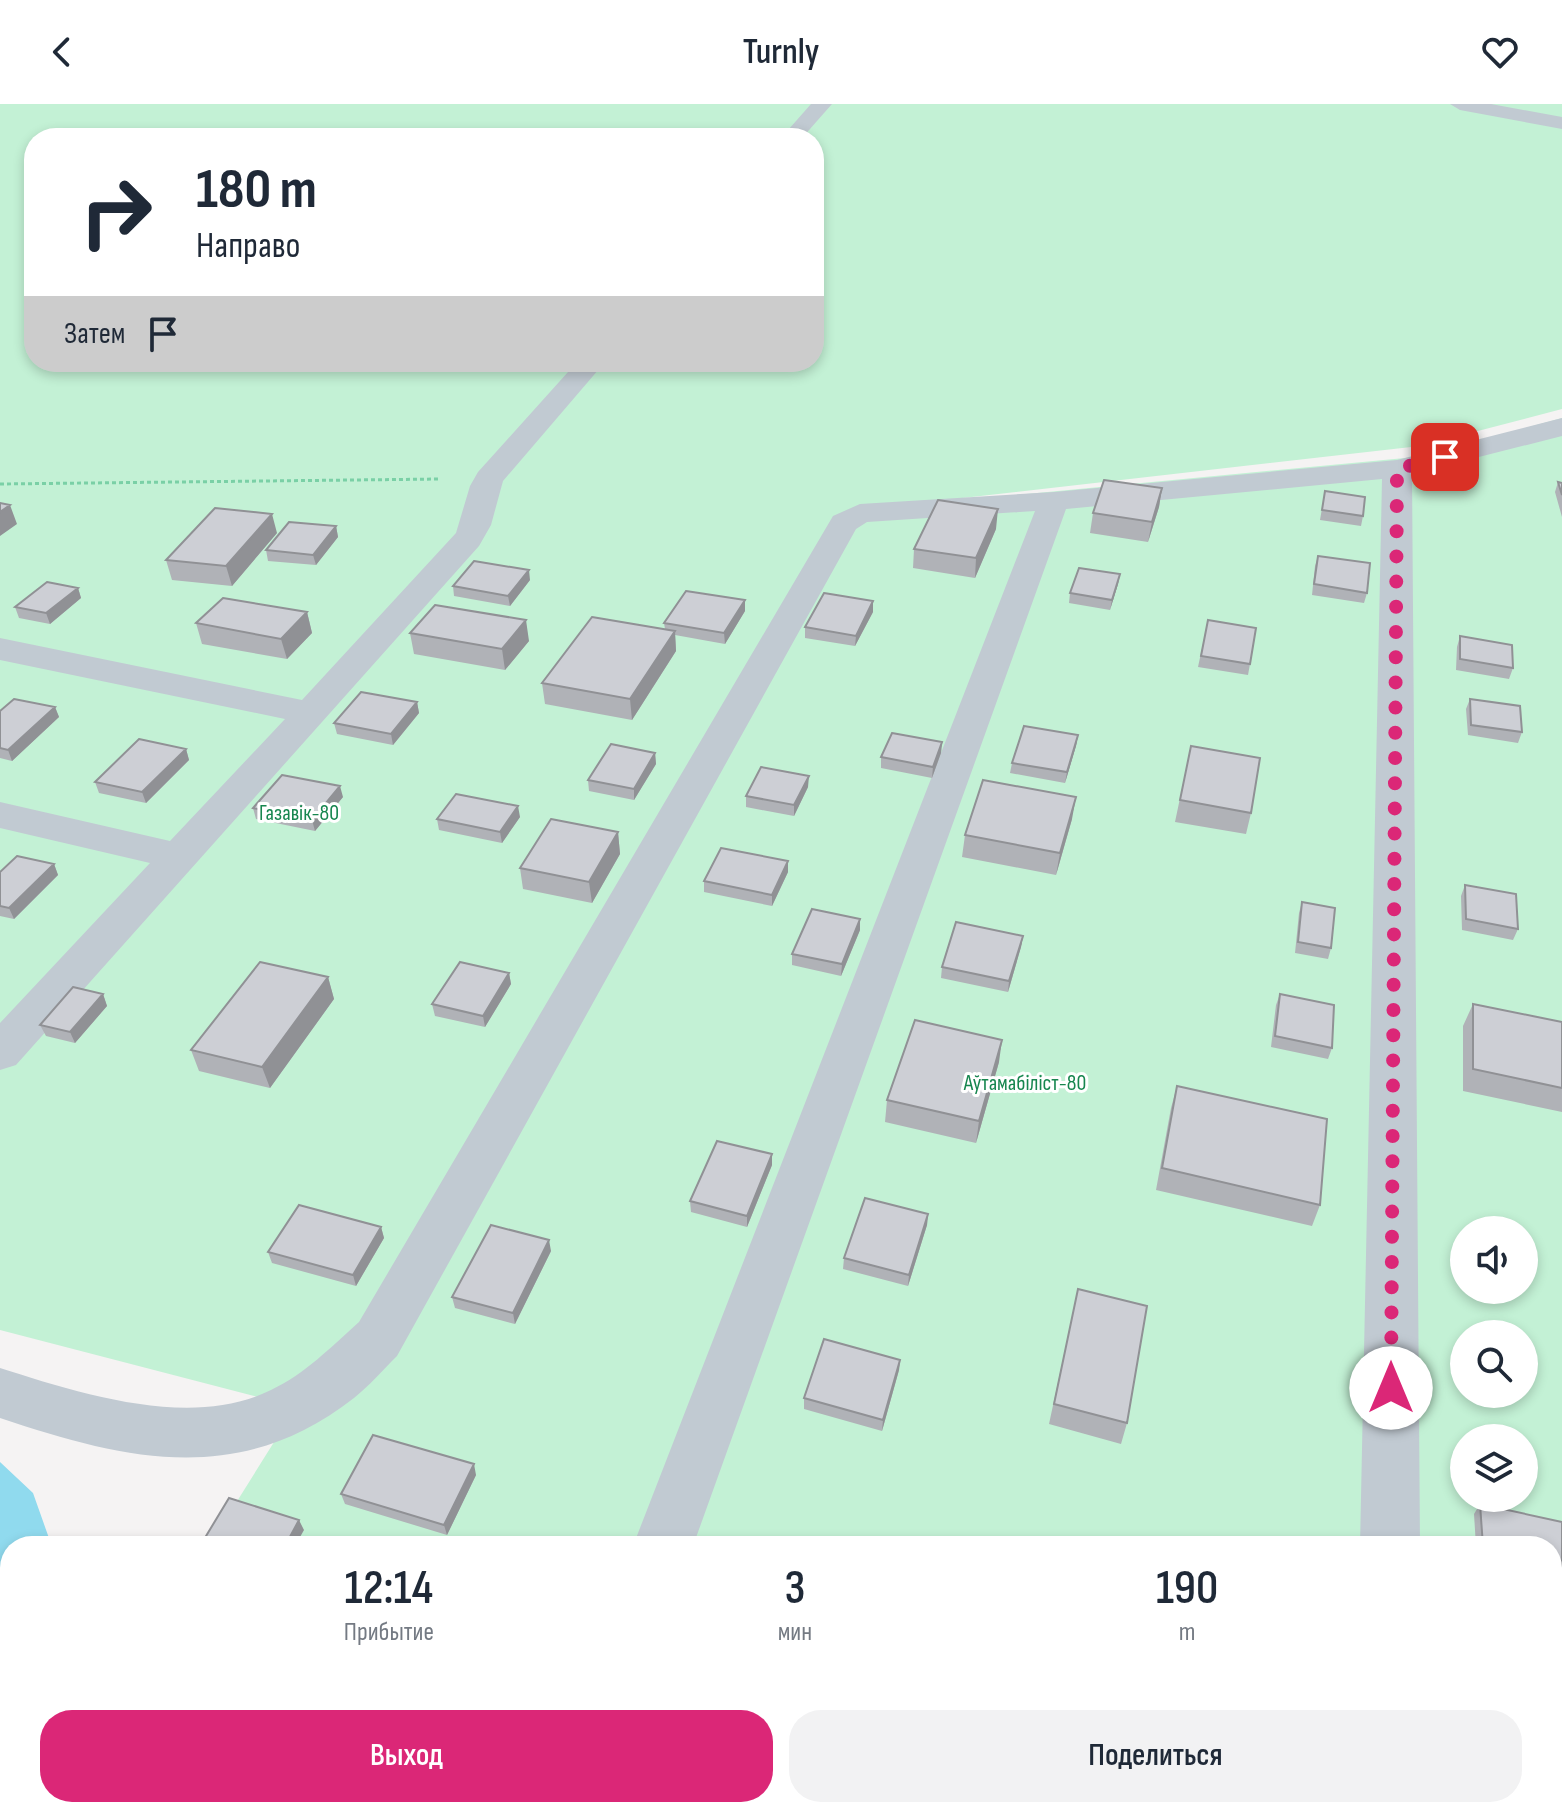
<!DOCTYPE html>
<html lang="ru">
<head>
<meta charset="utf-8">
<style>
	:root { --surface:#fff; --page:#f2f2f3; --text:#1f2937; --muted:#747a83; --accent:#db2777 }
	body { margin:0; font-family:"Sofia Sans Condensed",sans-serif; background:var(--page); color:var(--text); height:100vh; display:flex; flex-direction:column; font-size:30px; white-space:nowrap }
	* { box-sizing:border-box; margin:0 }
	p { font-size:26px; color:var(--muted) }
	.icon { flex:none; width:44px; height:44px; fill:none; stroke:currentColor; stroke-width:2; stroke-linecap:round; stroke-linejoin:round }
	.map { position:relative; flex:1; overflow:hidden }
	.sheet { position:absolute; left:0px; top:1432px; width:1562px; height:282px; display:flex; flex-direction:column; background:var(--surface); border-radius:32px 32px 0 0; box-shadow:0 4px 12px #0003 }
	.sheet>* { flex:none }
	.banner { position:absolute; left:24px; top:24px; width:800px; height:244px; border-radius:32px; box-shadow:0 4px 12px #0003; background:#fff; color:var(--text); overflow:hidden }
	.fabs { position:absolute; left:1450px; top:1112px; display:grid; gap:16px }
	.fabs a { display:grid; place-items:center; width:88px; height:88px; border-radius:50%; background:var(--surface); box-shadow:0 4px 12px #0003; font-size:40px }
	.pin { position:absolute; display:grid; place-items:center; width:68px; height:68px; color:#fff; margin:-34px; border-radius:16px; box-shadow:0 4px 12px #0006 }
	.me { position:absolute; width:88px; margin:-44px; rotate:0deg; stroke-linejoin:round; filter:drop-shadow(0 0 6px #0008) }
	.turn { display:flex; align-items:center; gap:28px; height:168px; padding:0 40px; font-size:36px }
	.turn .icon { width:104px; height:104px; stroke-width:2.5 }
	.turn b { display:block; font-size:56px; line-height:68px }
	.then { display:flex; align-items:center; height:76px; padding:0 40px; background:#0003; gap:16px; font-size:30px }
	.eta { display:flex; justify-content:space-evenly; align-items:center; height:136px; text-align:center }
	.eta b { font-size:48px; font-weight:600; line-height:56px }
	.button { display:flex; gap:16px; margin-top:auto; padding:16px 40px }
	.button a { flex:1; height:92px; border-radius:32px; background:var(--accent); color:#fff; font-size:32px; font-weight:600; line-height:92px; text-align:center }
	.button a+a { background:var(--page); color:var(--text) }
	header { display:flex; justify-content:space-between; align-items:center; height:104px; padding:0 40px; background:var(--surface); font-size:36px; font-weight:600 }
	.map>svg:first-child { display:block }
</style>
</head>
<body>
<header><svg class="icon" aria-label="back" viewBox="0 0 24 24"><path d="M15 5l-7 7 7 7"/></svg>Turnly<svg class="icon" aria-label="heart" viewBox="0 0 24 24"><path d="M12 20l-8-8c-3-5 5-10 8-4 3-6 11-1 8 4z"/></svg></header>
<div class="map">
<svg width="1562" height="1713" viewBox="0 0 1562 1713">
	<rect width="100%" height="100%" fill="#f5f3f3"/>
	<path fill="#c3f1d5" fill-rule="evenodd" d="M0,0H1562V305L1420,342L857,406L1426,352L1562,314V1713H38L44,1704H1552V1442H209L296,1303L0,1226ZM34,34H814V258H34ZM1464,1126H1524V1186H1464ZM1464,1230H1524V1290H1464ZM1464,1334H1524V1394H1464Z"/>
	<path fill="#90daee" d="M0,1358L33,1389L50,1437L49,1442H10V1543L0,1561Z"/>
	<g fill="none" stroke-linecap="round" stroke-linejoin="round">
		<path stroke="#7ad0a6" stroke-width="3" stroke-dasharray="4 3" stroke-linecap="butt" d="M0,380L440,375"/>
		<path fill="#c1cad2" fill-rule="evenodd" d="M811,0H832L802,34H781Z
			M1450,0H1491L1562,13V25L1460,6Z
			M577,258H605L503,377L491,421L479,442L16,961L0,966V919L150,759L0,724V698L170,737L285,615L0,556V534L302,596L456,429L470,382L478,368Z
			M1562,314V332L1412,370L1420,1442H1360L1382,375L1066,405L693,1442H633L1035,407L867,418L856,425L397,1252C383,1266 369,1282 354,1294C239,1384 126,1356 0,1314V1264C79,1289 191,1326 271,1286C305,1270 331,1243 359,1218L833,412L860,400L1054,388L1397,356Z
			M530,1704H598L595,1713H527Z
			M1354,1704H1422V1713H1354Z"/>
	</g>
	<path fill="#b0b2b7" d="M1558,378L1562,379V413L1555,388Z
		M1162,384L1159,403L1148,438L1090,429L1093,409Z
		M1325,387L1363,412L1361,422L1320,416Z
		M336,422L338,433L316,461L268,457L266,446Z
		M996,425L975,474L913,464L914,445Z
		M277,429L232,482L172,476L166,456Z
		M1318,452L1367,489L1364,499L1312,491L1315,462Z
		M1120,470L1118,480L1110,506L1069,499L1070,489Z
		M530,476L510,502L454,492L453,482Z
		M78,484L81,494L50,520L19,514L15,503Z
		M745,507L725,540L675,531L676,547L632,616L545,600L542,579L665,525L664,519Z
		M307,508L312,529L287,555L202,540L196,519Z
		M873,508L855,542L805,534V523Z
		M1208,516L1250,560L1248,571L1198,563Z
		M410,529L529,537L505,566L414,550Z
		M1460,532L1513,564L1509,575L1456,566L1457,543Z
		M1470,595L1522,628L1518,639L1468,631L1466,605Z
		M417,598L419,609L393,641L337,630L334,619Z
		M55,603L59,613L12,657L0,654V607Z
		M1078,631L1076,642L1065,679L1010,669L1012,659Z
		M942,638L941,649L932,674L881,664V653Z
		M1191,642L1251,709L1246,730L1175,718Z
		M186,645L189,656L146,699L99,689L95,678Z
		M655,649L656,660L634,696L589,687L588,676Z
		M808,683L794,712L746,703V692Z
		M343,693L315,727L256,715L253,704Z
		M520,713L502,739L439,726L437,715Z
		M1072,715L1056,771L962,753L965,731Z
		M618,728L620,750L592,799L523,785L520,764Z
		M788,757V768L772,802L704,788V777Z
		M54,760L58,771L14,815L0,812V768Z
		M1465,781L1518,825L1513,836L1462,826L1461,792Z
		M1302,798L1331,844L1328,855L1295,849L1299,809Z
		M860,815V826L841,872L792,861V850Z
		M1023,832L1021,843L1008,888L941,874L942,863Z
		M509,869L511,880L485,923L435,912L432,900Z
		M328,873L334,895L270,984L199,967L191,946Z
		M103,890L107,902L75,939L46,932L40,921Z
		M1280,890L1332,944L1328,955L1271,943L1276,901Z
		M1473,900L1562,918V1008L1463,987V922Z
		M999,958L976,1039L885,1018L887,996Z
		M1177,982L1320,1101L1312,1122L1156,1086L1171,1004Z
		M772,1050V1061L747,1123L691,1108L690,1097Z
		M928,1110L927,1121L908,1182L843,1165L844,1154Z
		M381,1123L384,1134L356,1182L272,1159L268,1148Z
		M551,1147L515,1220L455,1204L452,1193Z
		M1078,1185L1127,1319L1121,1340L1049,1320Z
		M900,1256L899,1266L882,1327L804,1305V1294Z
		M476,1371L447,1431L345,1400L341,1390Z
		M1480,1400L1562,1418V1508L1552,1506V1442H1476L1474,1410Z
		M427,1704H466L462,1713H452Z"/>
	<path fill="#909195" d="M1162,384L1159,403L1148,438L1152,418Z
		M10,401L17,420L0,432V408Z
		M998,405L996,425L975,474L976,454Z
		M272,410L277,429L232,482L226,462Z
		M336,422L338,433L316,461L313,451Z
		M529,466L530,476L510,502L508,492Z
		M1120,470L1118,480L1110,506L1112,496Z
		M78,484L81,494L50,520L46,509Z
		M745,496V507L725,540L724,529Z
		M873,497V508L855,542L856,532Z
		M307,508L312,529L287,555L281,535Z
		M526,516L529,537L505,566L502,545Z
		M675,527L676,547L632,616L630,595Z
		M417,598L419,609L393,641L391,630Z
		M55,603L59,613L12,657L8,646Z
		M1078,631L1076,642L1065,679L1067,668Z
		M942,638L941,649L932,674L933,663Z
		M186,645L189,656L146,699L142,688Z
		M655,649L656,660L634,696V685Z
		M809,672L808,683L794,712V701Z
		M340,682L343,693L315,727L312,716Z
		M1076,693L1072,715L1056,771L1060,749Z
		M518,702L520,713L502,739L500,728Z
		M618,728L620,750L592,799L589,778Z
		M788,757V768L772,802V791Z
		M54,760L58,771L14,815L9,804Z
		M860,815V826L841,872L842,860Z
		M1023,832L1021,843L1008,888L1009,877Z
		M509,869L511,880L485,923L483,912Z
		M328,873L334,895L270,984L262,963Z
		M103,890L107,902L75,939L70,928Z
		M1002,936L999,958L976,1039L979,1017Z
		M772,1050V1061L747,1123V1112Z
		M928,1110L927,1121L908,1182L909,1171Z
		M381,1123L384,1134L356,1182L353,1171Z
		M549,1136L551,1147L515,1220L513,1209Z
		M900,1256L899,1266L882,1327L883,1316Z
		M474,1360L476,1371L447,1431L444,1421Z
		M299,1416L304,1426L295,1442H285Z
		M456,1704H466L462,1713H459Z"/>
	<path fill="#cdcfd5" stroke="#909195" stroke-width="2" d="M1104,376L1162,384L1152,418L1093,409Z
		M1558,378L1562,379V391Z
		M1325,387L1365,393L1363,412L1322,406Z
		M938,396L998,405L976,454L914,445Z
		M0,399L10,401L0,408Z
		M215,404L272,410L226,462L166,456Z
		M289,418L336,422L313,451L266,446Z
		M1318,452L1370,459L1367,489L1314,480Z
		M474,457L529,466L508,492L453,482Z
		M1079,464L1120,470L1112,496L1070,489Z
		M47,478L78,484L46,509L15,503Z
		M686,487L745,496L724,529L664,519Z
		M824,489L873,497L856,532L805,523Z
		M223,494L307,508L281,535L196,519Z
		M435,501L526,516L502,545L410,529Z
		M592,513L675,527L630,595L542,579Z
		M1208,516L1256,524L1250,560L1201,552Z
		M1460,532L1512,541L1513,564L1460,555Z
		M361,588L417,598L391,630L334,619Z
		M14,595L55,603L8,646L0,644V607Z
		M1470,595L1520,602L1522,628L1471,621Z
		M1024,622L1078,631L1067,668L1012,659Z
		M892,629L942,638L933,663L881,653Z
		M139,635L186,645L142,688L95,678Z
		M611,640L655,649L634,685L588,676Z
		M1191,642L1260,654L1251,709L1180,696Z
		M761,663L809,672L794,701L746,692Z
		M282,671L340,682L312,716L253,704Z
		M983,676L1076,693L1060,749L965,731Z
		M456,690L518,702L500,728L437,715Z
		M551,715L618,728L589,778L520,764Z
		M721,744L788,757L772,791L704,777Z
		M17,752L54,760L9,804L0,802V768Z
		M1465,781L1516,790L1518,825L1466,815Z
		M1302,798L1335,804L1331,844L1298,838Z
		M812,805L860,815L842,860L792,850Z
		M956,818L1023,832L1009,877L942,863Z
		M260,858L328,873L262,963L191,946Z
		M460,858L509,869L483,912L432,900Z
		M73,883L103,890L70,928L40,921Z
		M1280,890L1334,901L1332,944L1275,932Z
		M1473,900L1562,918V984L1473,965Z
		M915,916L1002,936L979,1017L887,996Z
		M1177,982L1327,1015L1320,1101L1162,1064Z
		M717,1037L772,1050L747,1112L690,1097Z
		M865,1094L928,1110L909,1171L844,1154Z
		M299,1101L381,1123L353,1171L268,1148Z
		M491,1121L549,1136L513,1209L452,1193Z
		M1078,1185L1147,1202L1127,1319L1054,1300Z
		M824,1235L900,1256L883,1316L804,1294Z
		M373,1331L474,1360L444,1421L341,1390Z
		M229,1394L299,1416L285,1442H200Z
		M1480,1400L1562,1418V1497L1552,1495V1442H1483Z
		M639,1704H765L792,1713H636Z"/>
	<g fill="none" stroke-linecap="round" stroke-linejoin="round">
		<path stroke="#db2777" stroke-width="14" stroke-dasharray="0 25.2" d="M1391,1284L1397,365L1445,353"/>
	</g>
	<g text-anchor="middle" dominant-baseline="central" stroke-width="6" stroke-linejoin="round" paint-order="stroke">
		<g font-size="22" fill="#17864f" stroke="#fff">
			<text x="299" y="709">Газавік-80</text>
			<text x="1025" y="979">Аўтамабіліст-80</text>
		</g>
	</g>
</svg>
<div class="fabs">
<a><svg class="icon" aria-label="sound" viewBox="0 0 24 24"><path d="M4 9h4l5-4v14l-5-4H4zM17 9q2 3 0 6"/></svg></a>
<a><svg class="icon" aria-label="search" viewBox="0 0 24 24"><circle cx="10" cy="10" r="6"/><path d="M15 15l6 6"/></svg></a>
<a><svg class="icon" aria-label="layers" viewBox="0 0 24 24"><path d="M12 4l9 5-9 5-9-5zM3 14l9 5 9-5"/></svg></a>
</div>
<div class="pin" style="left:1445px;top:353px;background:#d93025"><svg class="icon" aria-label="arrive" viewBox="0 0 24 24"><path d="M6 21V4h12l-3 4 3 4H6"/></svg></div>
<svg class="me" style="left:1391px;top:1284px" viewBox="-20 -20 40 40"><circle r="19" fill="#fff"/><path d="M0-13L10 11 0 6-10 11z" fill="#db2777"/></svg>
<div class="banner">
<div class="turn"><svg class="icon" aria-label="right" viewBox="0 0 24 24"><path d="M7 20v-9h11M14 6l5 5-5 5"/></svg><div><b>180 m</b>Направо</div></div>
<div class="then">Затем<svg class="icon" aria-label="arrive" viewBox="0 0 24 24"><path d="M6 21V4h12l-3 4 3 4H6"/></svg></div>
</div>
<section class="sheet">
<div class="eta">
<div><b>12:14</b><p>Прибытие</p></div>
<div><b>3</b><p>мин</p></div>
<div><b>190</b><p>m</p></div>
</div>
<div class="button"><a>Выход</a><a>Поделиться</a></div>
</section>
</div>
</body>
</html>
